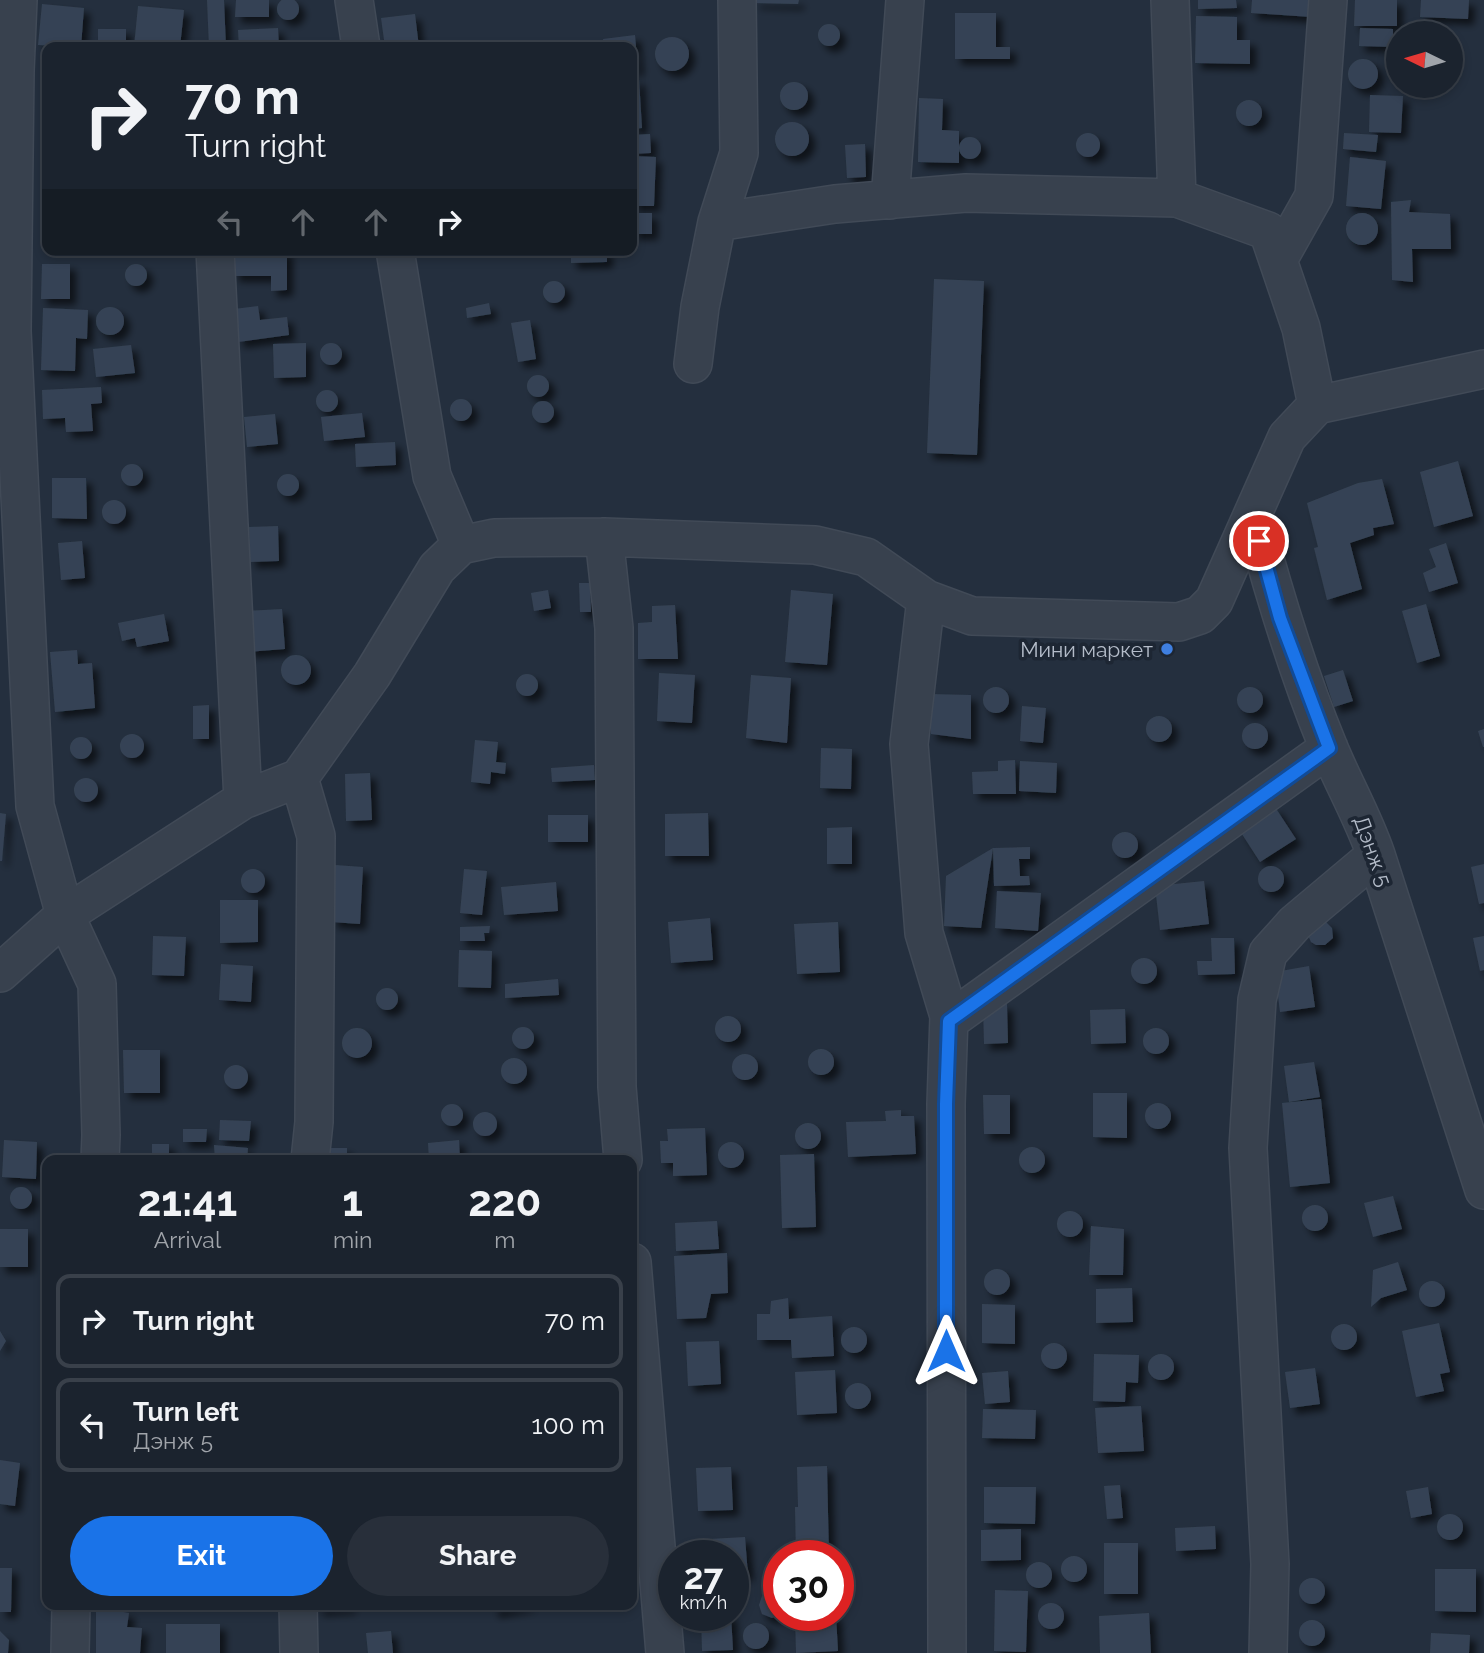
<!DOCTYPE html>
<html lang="en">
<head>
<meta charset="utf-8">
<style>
	:root { --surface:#1b232e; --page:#282f3a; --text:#f1f3f6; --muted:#a0a4aa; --line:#39404a; --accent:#1a73e8 }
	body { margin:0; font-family:Raleway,sans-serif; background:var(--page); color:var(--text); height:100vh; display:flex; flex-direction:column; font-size:26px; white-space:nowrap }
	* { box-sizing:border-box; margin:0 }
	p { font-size:23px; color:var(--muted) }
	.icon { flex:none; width:38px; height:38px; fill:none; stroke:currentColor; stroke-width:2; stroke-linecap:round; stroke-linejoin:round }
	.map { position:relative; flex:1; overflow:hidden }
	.sheet { position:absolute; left:42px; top:1155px; width:595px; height:455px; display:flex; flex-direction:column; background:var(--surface); border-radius:14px; box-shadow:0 4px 10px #0003,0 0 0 2px var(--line) }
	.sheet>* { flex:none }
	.top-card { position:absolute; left:42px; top:42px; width:595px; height:214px; border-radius:14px; box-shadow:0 4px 10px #0003,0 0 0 2px var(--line); background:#1b232e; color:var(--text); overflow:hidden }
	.needle { width:46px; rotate:275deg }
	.tools { position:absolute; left:1386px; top:21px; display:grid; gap:14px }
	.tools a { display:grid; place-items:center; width:77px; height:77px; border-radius:50%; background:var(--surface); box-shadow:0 4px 10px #0003,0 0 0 2px var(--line); font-size:35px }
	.speed { position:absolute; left:658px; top:1540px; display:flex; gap:14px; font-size:35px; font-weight:700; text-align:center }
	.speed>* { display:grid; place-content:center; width:91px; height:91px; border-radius:50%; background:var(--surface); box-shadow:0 4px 10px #0003,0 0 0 2px var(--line); line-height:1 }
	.speed small { font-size:18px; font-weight:400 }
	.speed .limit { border:10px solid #d22; background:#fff; color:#111 }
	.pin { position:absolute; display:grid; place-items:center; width:60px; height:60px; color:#fff; margin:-30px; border:4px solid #fff; border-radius:50%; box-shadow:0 2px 7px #0007 }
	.me { position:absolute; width:77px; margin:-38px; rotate:0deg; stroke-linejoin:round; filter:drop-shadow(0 0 5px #0008) }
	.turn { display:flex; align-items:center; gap:24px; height:147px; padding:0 28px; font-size:32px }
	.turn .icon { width:91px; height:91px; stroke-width:2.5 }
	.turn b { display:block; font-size:49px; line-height:60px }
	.lanes { display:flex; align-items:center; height:66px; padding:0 28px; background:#0003; justify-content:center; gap:35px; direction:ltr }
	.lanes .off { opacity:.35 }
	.eta { display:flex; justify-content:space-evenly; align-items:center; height:119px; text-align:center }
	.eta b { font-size:42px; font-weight:700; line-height:49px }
	.primary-button { display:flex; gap:14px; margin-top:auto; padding:14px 28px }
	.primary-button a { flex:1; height:80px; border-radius:42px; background:var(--accent); color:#fff; font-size:28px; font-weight:700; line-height:80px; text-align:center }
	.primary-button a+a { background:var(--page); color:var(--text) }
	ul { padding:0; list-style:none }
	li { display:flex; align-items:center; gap:21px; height:94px; margin:0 14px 10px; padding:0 14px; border:4px solid var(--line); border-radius:14px }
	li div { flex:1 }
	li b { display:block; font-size:26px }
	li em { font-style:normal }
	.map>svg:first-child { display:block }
</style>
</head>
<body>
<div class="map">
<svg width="1484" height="1653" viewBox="0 0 1484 1653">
	<defs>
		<filter id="shadow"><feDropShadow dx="6" dy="6" stdDeviation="3.5" flood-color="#0009"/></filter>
	</defs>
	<rect width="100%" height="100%" fill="#242f3e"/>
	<path fill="#364354" filter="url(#shadow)" d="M277 9a11 11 0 1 1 22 0a11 11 0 1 1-22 0Z
		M207,0H224L226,47H209Z
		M236,0H269V17H235Z
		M754,0H799L798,4L754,3Z
		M1198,0H1236L1237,8L1198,9Z
		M1252,0H1312L1311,17L1251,13Z
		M1355,0H1397V26H1354Z
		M1421,0H1469L1468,19L1420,17Z
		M42,4L84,8L81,47L38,45Z
		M138,6L184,10L180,47H134Z
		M955,13H996V47H1010V59H955Z
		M415,14L419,47H385L381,18Z
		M1196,16L1237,17V40H1250V64L1195,63Z
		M818 35a11 11 0 1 1 22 0a11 11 0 1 1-22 0Z
		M278,28L279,47H239L238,30Z
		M1360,28L1393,29V47L1359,46Z
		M98,29H126V47H98Z
		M635,35L638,70H632V47H604L603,39Z
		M655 54a17 17 0 1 1 34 0a17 17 0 1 1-34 0Z
		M1348 74a15 15 0 1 1 30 0a15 15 0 1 1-30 0Z
		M639,79L642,128L632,129V80Z
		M780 96a14 14 0 1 1 28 0a14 14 0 1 1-28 0Z
		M1370,95L1403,96L1401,133L1369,132Z
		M919,98L943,99L942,130L959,131V163L918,162Z
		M1236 113a13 13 0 1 1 26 0a13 13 0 1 1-26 0Z
		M775 139a17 17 0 1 1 34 0a17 17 0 1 1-34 0Z
		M1344,133L1378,135L1376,152L1343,149Z
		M1076 145a12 12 0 1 1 24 0a12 12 0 1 1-24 0Z
		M650,134L651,153L632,154V135Z
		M959 148a11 11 0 1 1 22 0a11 11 0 1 1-22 0Z
		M865,144L866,177L847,178L845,145Z
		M632,156L656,157L654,206H632Z
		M1350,157L1386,161L1381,209L1346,206Z
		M45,200H47V228H43Z
		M1411,200L1409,212L1450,214L1451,249H1412L1413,282L1392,280L1391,202Z
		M632,213H652V234H632Z
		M1346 229a16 16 0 1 1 32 0a16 16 0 1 1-32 0Z
		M233,250H287V290L271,291V276H233Z
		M571,250H607V262L571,263Z
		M125 275a11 11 0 1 1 22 0a11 11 0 1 1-22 0Z
		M42,264H70V299H41Z
		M934,279L984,281L977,455L927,453Z
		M543 292a11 11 0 1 1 22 0a11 11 0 1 1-22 0Z
		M489,303L491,314L467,318L466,308Z
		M258,306L260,320L287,317L289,335L238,342L234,309Z
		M96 321a14 14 0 1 1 28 0a14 14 0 1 1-28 0Z
		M43,308L88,310L87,339L76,338L75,371L41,370Z
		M530,320L536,359L518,362L511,323Z
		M320 354a11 11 0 1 1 22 0a11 11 0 1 1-22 0Z
		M306,343V377L274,378L273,344Z
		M131,345L135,373L96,377L93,349Z
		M527 386a11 11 0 1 1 22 0a11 11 0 1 1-22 0Z
		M101,387L102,403L91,404L93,431L66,432L65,418L43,419L42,390Z
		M316 401a11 11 0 1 1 22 0a11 11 0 1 1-22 0Z
		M450 410a11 11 0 1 1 22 0a11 11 0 1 1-22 0Z
		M532 412a11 11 0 1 1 22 0a11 11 0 1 1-22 0Z
		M362,413L365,437L324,441L321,417Z
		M275,414L278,444L247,447L244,417Z
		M395,442L396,465L356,467L355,444Z
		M1458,461L1473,516L1434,527L1420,472Z
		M121 475a11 11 0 1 1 22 0a11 11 0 1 1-22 0Z
		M277 485a11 11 0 1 1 22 0a11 11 0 1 1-22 0Z
		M52,478H86L87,519L52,518Z
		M1382,479L1394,524L1373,528L1374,535L1350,543L1362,589L1327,600L1314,548L1318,547L1307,503L1358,483Z
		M102 512a12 12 0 1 1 24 0a12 12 0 1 1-24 0Z
		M278,526L279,561L250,562L249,527Z
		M82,541L85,578L61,580L58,543Z
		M1446,543L1458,583L1429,592L1423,573L1436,567L1429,549Z
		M579,583H590L591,612H580Z
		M548,590L551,608L534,611L531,593Z
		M791,590L833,594L827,665L785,662Z
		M1426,604L1440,656L1417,663L1402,611Z
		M675,605L678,659H638V623L652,622V606Z
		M282,609L285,649L247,652L245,611Z
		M164,614L169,641L137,647L135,638L122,641L118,623Z
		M77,650L78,664L92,663L95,708L55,712L50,652Z
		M281 670a15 15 0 1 1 30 0a15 15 0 1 1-30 0Z
		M1343,670L1353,701L1334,707L1324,676Z
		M659,673L695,675L692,723L657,721Z
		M516 685a11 11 0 1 1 22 0a11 11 0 1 1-22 0Z
		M751,675L791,678L787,743L746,738Z
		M983 700a13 13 0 1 1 26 0a13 13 0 1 1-26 0Z
		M1237 700a13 13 0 1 1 26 0a13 13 0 1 1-26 0Z
		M929,694L971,695V739L931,734Z
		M209,705V739H193V706Z
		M1022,706L1046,708L1043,743L1020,741Z
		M1146 729a13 13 0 1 1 26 0a13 13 0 1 1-26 0Z
		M1242 736a13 13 0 1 1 26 0a13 13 0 1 1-26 0Z
		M1484,729V747H1483L1478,731Z
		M120 746a12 12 0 1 1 24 0a12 12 0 1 1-24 0Z
		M70 748a11 11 0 1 1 22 0a11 11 0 1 1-22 0Z
		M475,740L498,742L496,762L506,763L505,774L491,772L490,784L471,782Z
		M821,748L852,749L851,789L820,788Z
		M1015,760L1016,794H973L972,772L998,771V761Z
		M1020,761L1057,763L1056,793L1019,791Z
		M594,765L595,780L552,782L551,768Z
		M370,773L372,820L346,821L345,774Z
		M74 790a12 12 0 1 1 24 0a12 12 0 1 1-24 0Z
		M1275,807L1296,839L1260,862L1240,831Z
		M0,813L6,814L2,861H0Z
		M708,813L709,856H665V814Z
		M548,815H588V842H548Z
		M852,827V864H827V828Z
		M1112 845a13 13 0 1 1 26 0a13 13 0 1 1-26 0Z
		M1030,847V859H1019L1020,876H1029L1030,885L994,886L993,848L981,928L944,926L946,876L993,848Z
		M1484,864V903L1479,904L1471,867Z
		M335,865L363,867L360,924L331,922Z
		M1258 879a13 13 0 1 1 26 0a13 13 0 1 1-26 0Z
		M241 881a12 12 0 1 1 24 0a12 12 0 1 1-24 0Z
		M464,869L487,871L482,915L460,913Z
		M1204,881L1209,924L1160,930L1155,886Z
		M556,882L558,911L504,915L501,887Z
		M997,891L1041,893L1038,931L995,928Z
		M220,900H258V942L220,943Z
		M710,918L713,960L671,963L668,922Z
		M1325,921L1332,928L1333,938L1325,945H1316L1311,942L1307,933Z
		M838,922L840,972L797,974L794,924Z
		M490,926L489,933H484L485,941H460V927Z
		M153,936L186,937L184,976L152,975Z
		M1484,936V970L1480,971L1473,938Z
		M1211,938H1234L1235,974L1198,975L1197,961H1212Z
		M459,950L492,951L491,988L458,987Z
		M1131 971a13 13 0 1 1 26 0a13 13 0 1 1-26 0Z
		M221,964L253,966L251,1002L219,1000Z
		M1309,966L1315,1007L1280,1012L1275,972Z
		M558,979L559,995L505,998V984Z
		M376 999a11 11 0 1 1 22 0a11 11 0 1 1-22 0Z
		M1007,1004L1008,1043L984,1044L983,1005Z
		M1125,1009L1126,1043L1091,1044L1090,1010Z
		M715 1029a13 13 0 1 1 26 0a13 13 0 1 1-26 0Z
		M512 1038a11 11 0 1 1 22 0a11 11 0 1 1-22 0Z
		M1143 1041a13 13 0 1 1 26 0a13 13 0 1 1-26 0Z
		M342 1043a15 15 0 1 1 30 0a15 15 0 1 1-30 0Z
		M808 1062a13 13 0 1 1 26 0a13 13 0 1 1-26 0Z
		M123,1050H160V1093H124Z
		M732 1067a13 13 0 1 1 26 0a13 13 0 1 1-26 0Z
		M501 1071a13 13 0 1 1 26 0a13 13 0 1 1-26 0Z
		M1314,1062L1320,1097L1289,1102L1284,1066Z
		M224 1077a12 12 0 1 1 24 0a12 12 0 1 1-24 0Z
		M1093,1093H1127V1138L1093,1137Z
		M983,1095H1010V1134H984Z
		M1321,1099L1330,1183L1290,1187L1282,1103Z
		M1145 1116a13 13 0 1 1 26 0a13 13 0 1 1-26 0Z
		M441 1115a11 11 0 1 1 22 0a11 11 0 1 1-22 0Z
		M901,1110V1116H914L916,1154L848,1157L846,1122L886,1121L885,1111Z
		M473 1124a12 12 0 1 1 24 0a12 12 0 1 1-24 0Z
		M220,1120L251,1121L249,1141L219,1140Z
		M795 1136a13 13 0 1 1 26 0a13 13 0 1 1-26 0Z
		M705,1128L707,1175L673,1176V1163H661L660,1141H668L667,1129Z
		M183,1129H207L206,1142H183Z
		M4,1140L37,1142L36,1179L2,1177Z
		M459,1140L460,1160H429L428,1143Z
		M718 1155a13 13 0 1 1 26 0a13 13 0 1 1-26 0Z
		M152,1144H169V1160H152Z
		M214,1145L248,1148L247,1160H215Z
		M1019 1160a13 13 0 1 1 26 0a13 13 0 1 1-26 0Z
		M320,1148H347V1160H320Z
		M814,1154L816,1227L782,1228L780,1155Z
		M10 1198a11 11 0 1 1 22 0a11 11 0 1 1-22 0Z
		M1393,1196L1402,1229L1373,1237L1364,1203Z
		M1302 1218a13 13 0 1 1 26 0a13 13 0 1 1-26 0Z
		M1057 1224a13 13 0 1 1 26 0a13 13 0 1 1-26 0Z
		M717,1221L719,1249L676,1251L675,1223Z
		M1091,1226L1124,1229L1123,1275H1089Z
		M0,1229H28V1267H0Z
		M727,1253L728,1293L711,1294L706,1318L677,1319L674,1256Z
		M1398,1262L1407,1290L1381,1298L1371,1307L1373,1270Z
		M984 1282a13 13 0 1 1 26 0a13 13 0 1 1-26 0Z
		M1419 1294a13 13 0 1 1 26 0a13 13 0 1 1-26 0Z
		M1132,1288L1133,1322L1096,1323V1289Z
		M788,1298L789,1319L832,1316L834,1356L792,1358L791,1340H757V1314H770L771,1301Z
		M982,1304L1015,1305V1344L982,1343Z
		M1439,1323L1450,1372L1440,1374L1444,1391L1416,1397L1402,1331Z
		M1331 1337a13 13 0 1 1 26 0a13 13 0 1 1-26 0Z
		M841 1340a13 13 0 1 1 26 0a13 13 0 1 1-26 0Z
		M0,1331L6,1341L0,1351Z
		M719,1341L721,1384L688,1386L686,1342Z
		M1041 1356a13 13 0 1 1 26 0a13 13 0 1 1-26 0Z
		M1094,1354L1139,1355L1138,1383L1126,1382L1125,1402L1093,1401Z
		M1148 1367a13 13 0 1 1 26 0a13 13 0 1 1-26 0Z
		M1315,1368L1320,1404L1290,1408L1285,1372Z
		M835,1370L837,1413L797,1415L795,1372Z
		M1008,1371L1010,1402L985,1404L982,1373Z
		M845 1396a13 13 0 1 1 26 0a13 13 0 1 1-26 0Z
		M1141,1406L1144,1451L1098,1453L1095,1408Z
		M983,1409L1036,1410L1035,1439L982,1438Z
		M0,1460L20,1463L15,1506L0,1504Z
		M827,1466L829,1556H796L795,1507H798L797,1467Z
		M731,1467L733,1510L698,1511L696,1468Z
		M1120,1485L1123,1518L1107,1519L1104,1486Z
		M984,1487H1036L1035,1524L984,1523Z
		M1428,1487L1432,1514L1411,1518L1406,1491Z
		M1437 1527a13 13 0 1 1 26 0a13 13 0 1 1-26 0Z
		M1215,1526L1216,1549L1176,1551L1175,1528Z
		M1021,1529V1560L981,1561V1530Z
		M745,1537L748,1575L733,1576V1556H712L710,1539Z
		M1104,1543H1138V1594H1104Z
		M1061 1569a13 13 0 1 1 26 0a13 13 0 1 1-26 0Z
		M1026 1575a13 13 0 1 1 26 0a13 13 0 1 1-26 0Z
		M0,1568H12L11,1612H0Z
		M1435,1569H1476V1612L1435,1611Z
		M1299 1591a13 13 0 1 1 26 0a13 13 0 1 1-26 0Z
		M995,1590L1028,1591L1026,1652L994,1651Z
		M771,1592L779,1595V1615L772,1618L762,1614L759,1605L762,1596Z
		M1038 1616a13 13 0 1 1 26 0a13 13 0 1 1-26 0Z
		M317,1605H350V1608L318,1610Z
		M492,1605H529V1606L493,1612Z
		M96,1607L129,1613L127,1627L142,1628L140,1653H96Z
		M1149,1613L1151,1653H1100L1099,1616Z
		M701,1615H731L733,1650L702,1651Z
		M795,1615H836L838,1651L796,1653Z
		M1299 1633a13 13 0 1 1 26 0a13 13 0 1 1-26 0Z
		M743 1636a13 13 0 1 1 26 0a13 13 0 1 1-26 0Z
		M166,1624H220V1653H166Z
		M0,1631L9,1640L8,1653H0Z
		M391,1631L393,1653H368L366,1633Z
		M1431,1633L1470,1635L1469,1653H1430Z"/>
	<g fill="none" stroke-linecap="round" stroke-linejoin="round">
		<defs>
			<path id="minor" d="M18,0L15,71L12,331L35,806L65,915L97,984L101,1135L100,1160
				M354,0L361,47
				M1170,0L1177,198
				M890,200L905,0
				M717,222L835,204L966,193L1177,198L1268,231L1301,328L1317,405
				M215,250L243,800
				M395,250L432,476L461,545
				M1278,260L1314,196L1328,0
				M693,364L700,307L717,222L739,153L737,0
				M1253,516C1274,594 1297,671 1328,746C1343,783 1363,817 1376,855L1484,1190
				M604,537L614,628L617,1087L623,1160
				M926,599L909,744L924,933L949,1016L946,1104L947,1653
				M299,778L316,836L314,1122L310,1160
				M0,973L65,915L243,800L299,778L372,675L437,568L461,545L494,538L604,537L815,545L866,557L926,599L972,616L1179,622L1200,615L1214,601L1287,437L1317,405L1484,369
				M949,1021L1329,748
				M632,1262L665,1653
				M298,1605L299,1653
				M70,1653L71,1605
				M1268,1653L1270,1564L1248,1148L1257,1000L1268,953L1295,923L1376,855"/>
		</defs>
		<use href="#minor" stroke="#414a57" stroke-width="40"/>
		<use href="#minor" stroke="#38414e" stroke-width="37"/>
	</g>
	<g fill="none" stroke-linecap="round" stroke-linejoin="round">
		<defs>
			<path id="route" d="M946,1351V1104L949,1021L1329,748L1280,618L1259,541"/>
		</defs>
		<use href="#route" stroke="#114b97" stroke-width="18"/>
		<use href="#route" stroke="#1a73e8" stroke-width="12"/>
	</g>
	<circle fill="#3f7fe0" stroke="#1d2633" stroke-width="2.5" cx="1167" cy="649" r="7"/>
	<g text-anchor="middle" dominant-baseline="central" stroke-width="7" stroke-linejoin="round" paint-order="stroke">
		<g font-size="21" fill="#b4bcc9" stroke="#1d2633" text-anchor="end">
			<text x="1153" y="649">Мини маркет</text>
		</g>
		<g font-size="21" fill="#b4bcc9" stroke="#1d2633">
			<text transform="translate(1373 851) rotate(70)">Дэнж 5</text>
		</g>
	</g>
</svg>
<div class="tools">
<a><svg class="needle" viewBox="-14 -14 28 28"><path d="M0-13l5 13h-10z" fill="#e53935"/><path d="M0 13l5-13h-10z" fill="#a0a4aa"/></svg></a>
</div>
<div class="speed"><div>27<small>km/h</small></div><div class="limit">30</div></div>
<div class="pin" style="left:1259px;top:541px;background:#d93025"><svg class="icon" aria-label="arrive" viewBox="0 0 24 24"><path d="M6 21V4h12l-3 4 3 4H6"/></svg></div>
<svg class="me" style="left:946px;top:1351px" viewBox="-20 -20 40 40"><path d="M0-17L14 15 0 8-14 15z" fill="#1a73e8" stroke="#fff" stroke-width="4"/></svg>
<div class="top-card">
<div class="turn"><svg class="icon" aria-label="right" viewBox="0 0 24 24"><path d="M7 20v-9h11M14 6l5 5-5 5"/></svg><div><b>70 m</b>Turn right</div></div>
<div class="lanes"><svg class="icon off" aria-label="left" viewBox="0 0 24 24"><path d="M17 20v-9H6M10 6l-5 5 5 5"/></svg><svg class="icon off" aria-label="ahead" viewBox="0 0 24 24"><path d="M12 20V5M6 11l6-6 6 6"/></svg><svg class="icon off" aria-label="ahead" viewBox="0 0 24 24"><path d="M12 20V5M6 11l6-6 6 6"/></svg><svg class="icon" aria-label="right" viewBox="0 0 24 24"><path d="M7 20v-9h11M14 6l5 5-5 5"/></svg></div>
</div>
<section class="sheet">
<div class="eta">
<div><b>21:41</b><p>Arrival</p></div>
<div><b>1</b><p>min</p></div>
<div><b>220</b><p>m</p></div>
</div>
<ul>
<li><svg class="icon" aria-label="right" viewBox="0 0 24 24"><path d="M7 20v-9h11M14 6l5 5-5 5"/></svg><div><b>Turn right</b></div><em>70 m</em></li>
<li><svg class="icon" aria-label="left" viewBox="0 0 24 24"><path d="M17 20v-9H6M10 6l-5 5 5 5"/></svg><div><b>Turn left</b><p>Дэнж 5</p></div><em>100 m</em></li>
</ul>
<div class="primary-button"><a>Exit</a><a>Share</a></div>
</section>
</div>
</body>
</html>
